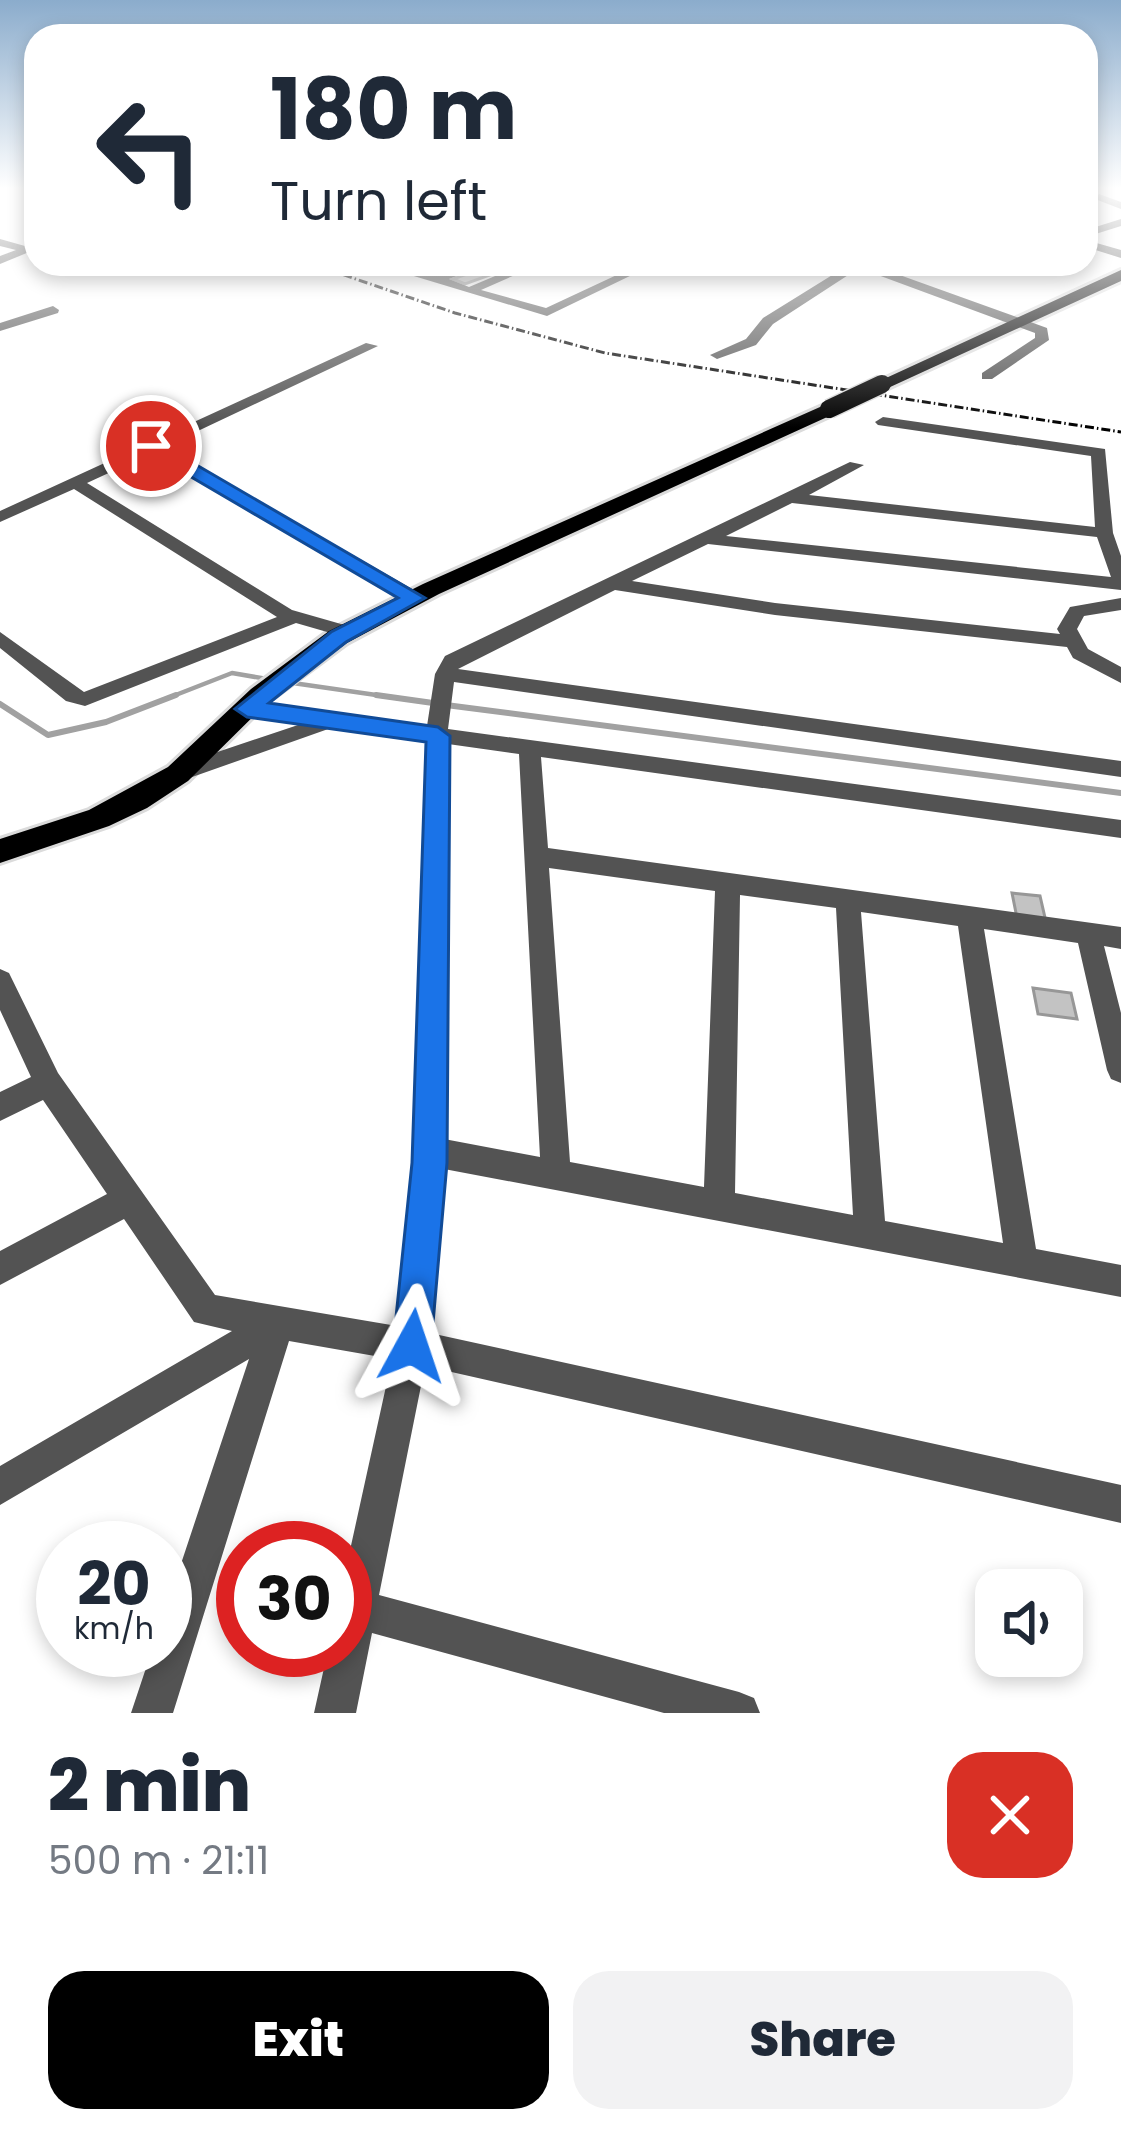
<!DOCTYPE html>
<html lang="en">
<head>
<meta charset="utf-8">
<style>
	:root { --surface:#fff; --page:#f2f2f3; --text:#1f2937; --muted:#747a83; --accent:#000 }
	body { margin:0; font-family:Poppins,sans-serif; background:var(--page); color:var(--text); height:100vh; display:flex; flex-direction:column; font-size:45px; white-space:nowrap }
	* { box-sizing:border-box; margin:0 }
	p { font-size:39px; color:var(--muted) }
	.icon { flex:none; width:66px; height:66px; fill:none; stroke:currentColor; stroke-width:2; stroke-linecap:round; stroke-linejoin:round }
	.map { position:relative; height:1713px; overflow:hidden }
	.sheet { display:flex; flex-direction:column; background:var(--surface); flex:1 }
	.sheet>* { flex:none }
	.top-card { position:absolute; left:24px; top:24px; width:1074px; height:252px; border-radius:36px; box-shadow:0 6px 18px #0003; background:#fff; color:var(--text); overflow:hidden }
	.fabs { position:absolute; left:975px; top:1569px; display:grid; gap:24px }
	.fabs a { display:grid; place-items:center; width:108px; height:108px; border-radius:24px; background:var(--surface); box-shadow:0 6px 18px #0003; font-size:60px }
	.speed { position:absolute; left:36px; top:1521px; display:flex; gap:24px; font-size:60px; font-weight:700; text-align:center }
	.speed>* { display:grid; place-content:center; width:156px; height:156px; border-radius:50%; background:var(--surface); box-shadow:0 6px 18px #0003; line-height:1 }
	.speed small { font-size:30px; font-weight:400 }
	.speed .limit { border:18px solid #d22; background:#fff; color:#111 }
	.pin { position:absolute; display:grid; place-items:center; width:102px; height:102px; color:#fff; margin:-51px; border:6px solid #fff; border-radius:50%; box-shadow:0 3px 12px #0007 }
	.me { position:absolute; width:132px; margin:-66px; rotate:5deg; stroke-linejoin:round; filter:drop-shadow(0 0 9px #0008) }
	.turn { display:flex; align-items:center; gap:42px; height:252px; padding:0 48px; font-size:54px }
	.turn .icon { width:156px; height:156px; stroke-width:2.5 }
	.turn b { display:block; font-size:84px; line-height:102px }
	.round { display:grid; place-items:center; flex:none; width:126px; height:126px; border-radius:36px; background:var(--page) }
	.headline { display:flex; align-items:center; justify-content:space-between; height:204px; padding:0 48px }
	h1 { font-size:72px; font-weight:800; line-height:90px }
	.primary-button { display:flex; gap:24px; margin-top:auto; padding:24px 48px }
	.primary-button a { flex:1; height:138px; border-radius:36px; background:var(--accent); color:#fff; font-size:48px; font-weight:800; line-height:138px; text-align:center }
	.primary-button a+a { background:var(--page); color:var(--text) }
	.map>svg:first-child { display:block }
</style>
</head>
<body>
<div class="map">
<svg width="1121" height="1713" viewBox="0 0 1121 1713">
	<rect width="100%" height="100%" fill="#fff"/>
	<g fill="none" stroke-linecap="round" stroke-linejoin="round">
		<path stroke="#a1a1a1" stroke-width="4.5" d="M286,682L397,698
			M168,698L232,673L273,680"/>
		<path stroke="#a1a1a1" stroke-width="6" d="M376,695L433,703
			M0,704L48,735L106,722L176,695
			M446,705L1121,793"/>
	</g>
	<path fill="#c3c3c3" stroke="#979797" stroke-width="3" d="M494,264L512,267L465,284L453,279Z
		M1012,893L1040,896L1046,922L1017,918Z
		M1033,988L1071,993L1077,1019L1038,1014Z"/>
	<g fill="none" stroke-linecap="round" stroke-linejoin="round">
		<defs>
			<path id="major" d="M1121,270V281L888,388L873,384Z
				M829,403L836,405V413L439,594L347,643L269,701L188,781L147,808L109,826L0,863V839L89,810L168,767L251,689L329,631L423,584Z"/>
		</defs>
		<use href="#major" stroke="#dbdbdb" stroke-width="6"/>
		<path fill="#535353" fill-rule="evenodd" d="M1099,194L1121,202V209L1095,199Z
			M1121,219V226L1086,237V230Z
			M0,239L32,248L34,250L0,264V256L16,250L0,246Z
			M1086,240L1121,250V258L1086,247Z
			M374,264L408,268L425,264L429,267L421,271C444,277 463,264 487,264L449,279L469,287L524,264H540L481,290L546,308L621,273L616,264H626L634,274L547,316Z
			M850,264H869L1047,328L1049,340L992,379H982V373L1035,338V333L859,268L773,324L756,345L717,359L710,355L746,339L763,318Z
			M53,306L59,310L58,313L0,331V323Z
			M366,343L378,346L164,447L421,594V602H407L152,453L87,483L292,610L355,628V636L348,638L296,623L85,706L66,701L0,648V632L84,692L277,617L74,489L0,522V511Z
			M883,417L1105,449L1113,533L1121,556V590L708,544L632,581L775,603L1060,634L1057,629L1070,607L1121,598V610L1084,616L1077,629L1088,649L1121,667V683L1073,658L1067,647L775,615L615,590L458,669L1121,761V777L454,682L448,729L1121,820V838L541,757L548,848L1121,927V949L1104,946L1121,1013V1083L1111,1079L1107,1070L1078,943L984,929L1036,1249L1121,1265V1297L444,1169L430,1333L1121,1485V1523L425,1366L379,1595L739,1692L754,1698L760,1713H664L372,1633L356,1713H314L328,1650H345V1573L392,1359L289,1341L173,1713H131L152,1650H165V1612L249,1359L0,1505V1466L232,1331L194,1322L124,1219L0,1285V1251L107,1194L43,1100L0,1121V1092L31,1077L0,1010V969L9,973L58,1073L215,1295L397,1326L414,1163L426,741L331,728L178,782L167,774L170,768L301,724L240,714L237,709L240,704L247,702L427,726L435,674L445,656L850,462L864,465L809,495L1095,527L1091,456L878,425L875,422ZM792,503L1097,537L1111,577L726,536ZM448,744L519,754L540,1157L444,1139ZM549,868L715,891L704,1187L570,1162ZM740,895L836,908L853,1215L735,1193ZM861,912L958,926L1003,1243L885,1221Z"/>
		<use href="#major" fill="#000" fill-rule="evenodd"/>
		<path stroke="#000" stroke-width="3" stroke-dasharray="9 3 1.5 3" stroke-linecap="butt" d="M312,264L455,313L605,353L1121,432"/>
		<defs>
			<path id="major-bridge" d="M829,409L882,384"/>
		</defs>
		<use href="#major-bridge" stroke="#dbdbdb" stroke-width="21" stroke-linecap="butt"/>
		<use href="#major-bridge" stroke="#000" stroke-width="18"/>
	</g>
	<linearGradient id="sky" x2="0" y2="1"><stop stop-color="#8baccc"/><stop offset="0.44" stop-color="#fff"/><stop offset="1" stop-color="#fff" stop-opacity="0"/></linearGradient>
	<rect width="1121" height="428" fill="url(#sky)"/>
	<path fill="#1a73e8" stroke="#114b97" stroke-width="3" d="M145,442H157L425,598L346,642L269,703L438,727L450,736L447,1163L431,1346L426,1360L412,1366L398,1360L393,1346L412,1163L426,742L247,717L235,709L331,632L398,598L145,450Z"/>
</svg>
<div class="fabs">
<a><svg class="icon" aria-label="sound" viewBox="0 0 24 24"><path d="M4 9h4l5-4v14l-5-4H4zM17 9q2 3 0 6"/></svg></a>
</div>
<div class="speed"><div>20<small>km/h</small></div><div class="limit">30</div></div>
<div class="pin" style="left:151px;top:446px;background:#d93025"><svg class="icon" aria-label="arrive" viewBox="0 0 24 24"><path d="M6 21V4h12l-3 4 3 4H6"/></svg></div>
<svg class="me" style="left:412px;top:1346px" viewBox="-20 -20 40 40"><path d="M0-17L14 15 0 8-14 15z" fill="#1a73e8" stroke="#fff" stroke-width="4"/></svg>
<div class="top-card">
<div class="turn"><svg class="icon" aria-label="left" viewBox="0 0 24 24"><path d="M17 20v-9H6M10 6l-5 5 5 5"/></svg><div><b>180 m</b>Turn left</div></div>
</div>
</div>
<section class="sheet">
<div class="headline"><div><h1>2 min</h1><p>500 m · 21:11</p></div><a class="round" style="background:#d93025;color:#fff"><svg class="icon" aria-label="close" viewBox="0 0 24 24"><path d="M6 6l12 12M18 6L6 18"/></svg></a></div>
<div class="primary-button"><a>Exit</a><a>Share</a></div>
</section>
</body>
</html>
